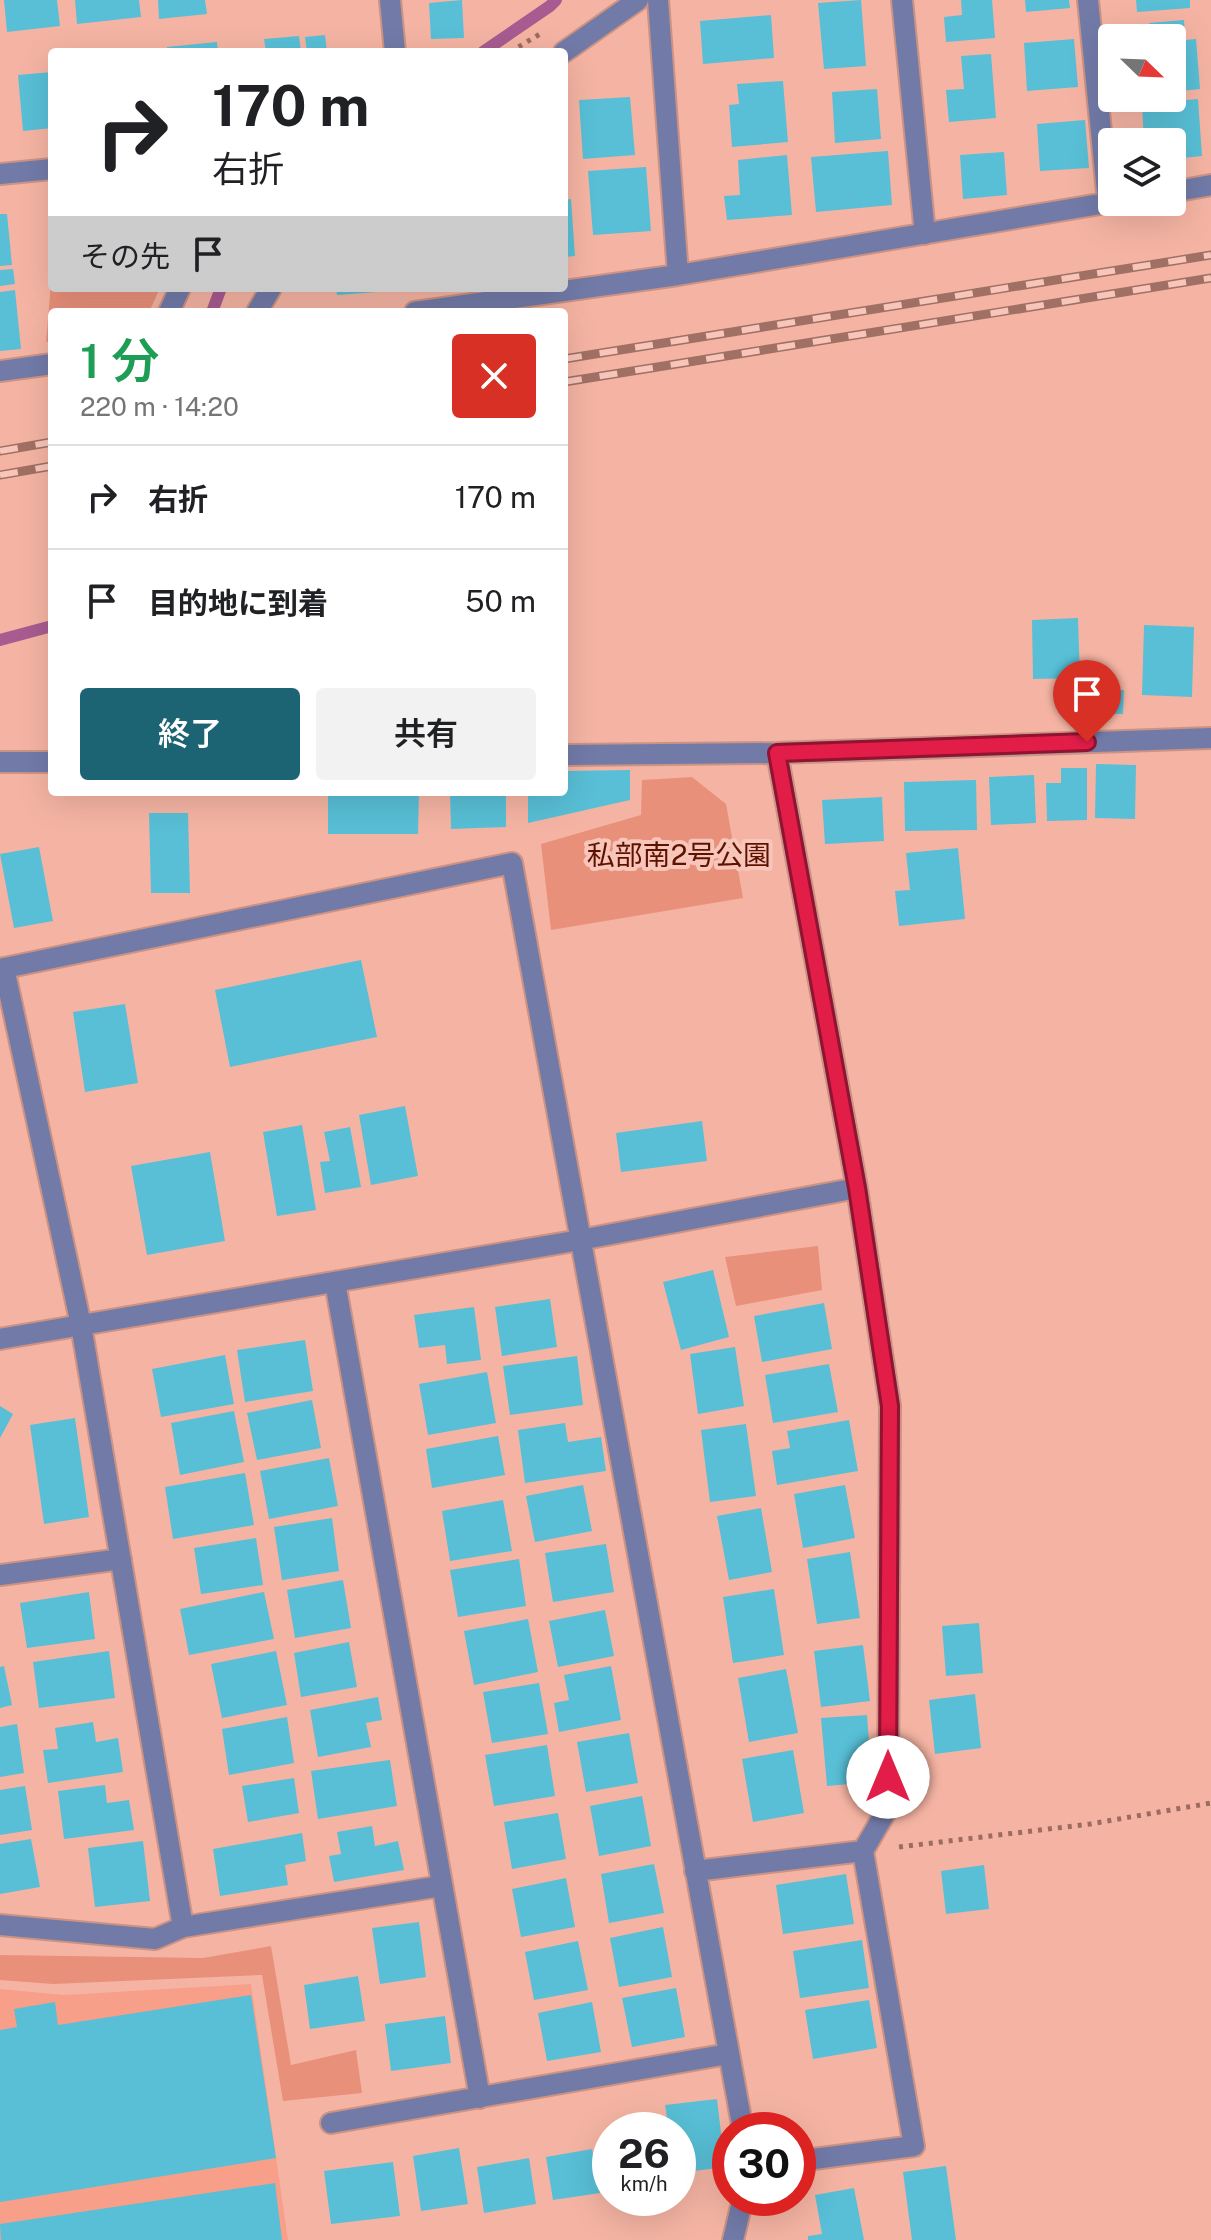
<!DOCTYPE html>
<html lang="ja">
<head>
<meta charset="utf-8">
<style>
	:root { --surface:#fff; --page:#f2f2f2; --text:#202124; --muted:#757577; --line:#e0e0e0; --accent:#1c6473 }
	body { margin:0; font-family:"Public Sans","Noto Sans JP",sans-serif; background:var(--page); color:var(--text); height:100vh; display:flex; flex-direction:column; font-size:30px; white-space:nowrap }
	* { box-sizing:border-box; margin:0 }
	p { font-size:26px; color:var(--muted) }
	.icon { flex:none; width:44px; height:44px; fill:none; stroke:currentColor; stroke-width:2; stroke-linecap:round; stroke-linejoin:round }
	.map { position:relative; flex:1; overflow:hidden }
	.drawer { position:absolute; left:48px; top:308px; width:520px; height:488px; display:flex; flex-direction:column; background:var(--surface); border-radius:8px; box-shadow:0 8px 32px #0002 }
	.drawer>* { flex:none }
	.guide { position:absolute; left:48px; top:48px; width:520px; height:244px; border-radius:8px; box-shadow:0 8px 32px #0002; background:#fff; color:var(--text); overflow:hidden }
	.needle { width:52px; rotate:113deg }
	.buttons { position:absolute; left:1098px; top:24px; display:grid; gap:16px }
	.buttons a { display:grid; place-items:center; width:88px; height:88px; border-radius:8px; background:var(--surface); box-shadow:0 8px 32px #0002; font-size:40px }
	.speed { position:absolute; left:592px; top:2112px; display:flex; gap:16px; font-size:40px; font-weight:700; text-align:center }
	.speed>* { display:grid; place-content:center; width:104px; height:104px; border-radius:50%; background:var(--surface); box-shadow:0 8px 32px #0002; line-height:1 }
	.speed small { font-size:20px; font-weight:400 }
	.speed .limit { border:12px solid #d22; background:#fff; color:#111 }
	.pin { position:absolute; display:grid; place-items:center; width:68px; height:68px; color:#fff; margin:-82px -34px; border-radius:50% 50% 50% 0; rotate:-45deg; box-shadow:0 0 8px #0007 }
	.pin .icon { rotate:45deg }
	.me { position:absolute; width:88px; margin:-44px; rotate:0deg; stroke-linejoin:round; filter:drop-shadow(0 0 6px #0008) }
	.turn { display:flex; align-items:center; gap:28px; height:168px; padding:0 32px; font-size:36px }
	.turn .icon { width:104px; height:104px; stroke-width:2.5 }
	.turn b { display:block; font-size:56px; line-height:68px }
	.then { display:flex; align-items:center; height:76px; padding:0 32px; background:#0003; gap:16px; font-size:30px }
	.round { display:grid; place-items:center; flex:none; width:84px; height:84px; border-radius:8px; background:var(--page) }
	.overview { display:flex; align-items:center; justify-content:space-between; height:136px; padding:0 32px }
	h1 { font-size:48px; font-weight:600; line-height:60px; color:#1e9e55 }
	.action { display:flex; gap:16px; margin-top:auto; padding:16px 32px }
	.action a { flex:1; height:92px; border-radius:8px; background:var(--accent); color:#fff; font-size:32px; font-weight:600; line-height:92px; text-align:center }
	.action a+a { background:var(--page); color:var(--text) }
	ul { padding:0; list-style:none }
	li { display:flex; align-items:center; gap:24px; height:104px; padding:0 32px; border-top:2px solid var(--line) }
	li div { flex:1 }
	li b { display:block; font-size:30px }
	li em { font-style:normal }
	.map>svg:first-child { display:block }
</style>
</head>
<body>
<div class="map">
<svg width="1211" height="2240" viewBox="0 0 1211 2240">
	<rect width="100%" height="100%" fill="#f5b4a3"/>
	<path fill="#f79f89" d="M251,1984L288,2240H0V1989L64,1995Z"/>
	<path fill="#e8907a" d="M52,271V288H160L149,312H52V341L46,342Z
		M692,777L726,804L743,898L551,930L541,844L641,815L642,780Z
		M818,1246L822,1290L736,1306L725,1257Z
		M271,1946L291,2065L356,2050L362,2093L283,2101L262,1975L53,1984L0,1980V1955L203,1958Z"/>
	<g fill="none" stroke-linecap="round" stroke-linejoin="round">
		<path stroke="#a85b90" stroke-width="12" d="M483,52L550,6L556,0
			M212,312L221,288
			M0,640L52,626"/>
	</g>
	<path fill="#58bfd6" d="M4,0H57L60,26L7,32Z
		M75,0H139L141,17L77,24Z
		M158,0H205L207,14L159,19Z
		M462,0L464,38L431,39L429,3Z
		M861,0L866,66L824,69L818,3Z
		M961,0H992L995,38L946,42L944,17L962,15Z
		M1025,0H1069L1070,8L1026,12Z
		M1136,0H1190V8L1137,12Z
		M771,15L774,58L703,64L700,21Z
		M1184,20L1185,40L1196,39L1200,89L1172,92V38H1151L1149,23Z
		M325,35L327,52H307L305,37Z
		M299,36L301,52H266L264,39Z
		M1074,39L1078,87L1027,91L1024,43Z
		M217,42L218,52H167V47Z
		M991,54L996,118L949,122L946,90L964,89L961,56Z
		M52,72V128L23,131L18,75Z
		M783,81L788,142L732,147L729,105L739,104L737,84Z
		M877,89L881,139L835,143L832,92Z
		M630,97L635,155L583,159L579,100Z
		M1198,99L1202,156L1172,159V142H1144L1142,104Z
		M1085,120L1089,168L1040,171L1037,124Z
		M888,151L892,205L816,212L811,157Z
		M1004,152L1007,195L963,199L960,155Z
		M787,155L792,215L727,220L724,196L740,195L738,160Z
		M646,167L651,231L593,235L588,171Z
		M571,199L575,256L564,257V200Z
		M0,214H7L12,265L0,266Z
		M13,269L15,284L0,286V270Z
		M336,288H376L377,292L337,295Z
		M15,290L21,349L0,351V292Z
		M1078,618L1080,678L1033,679L1032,620Z
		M1144,625L1194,627L1192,697L1142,695Z
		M1074,689L1124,690L1123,714L1073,713Z
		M1096,764L1136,765L1135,819L1095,818Z
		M1061,768H1087V820L1047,821L1046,783H1061Z
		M630,770V800L528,823V792H564V771Z
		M1034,775L1036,823L991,825L989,777Z
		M976,780L977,830L905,831L904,782Z
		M328,792H419L418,834H328Z
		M450,792H506V827L451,829Z
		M882,797L884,841L825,844L822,800Z
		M149,813H188L190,893H151Z
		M39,847L53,921L14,928L0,854Z
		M958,848L965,919L899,926L895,891L910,890L906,853Z
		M361,960L377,1037L230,1067L215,990Z
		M125,1004L138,1083L85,1092L73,1012Z
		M405,1106L418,1176L371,1185L359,1115Z
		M702,1121L707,1161L621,1172L616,1133Z
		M302,1125L316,1210L277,1216L263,1132Z
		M350,1127L361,1187L325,1193L320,1162L330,1161L324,1132Z
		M210,1152L225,1241L147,1255L131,1166Z
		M713,1270L729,1337L681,1350L663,1282Z
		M550,1299L557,1347L502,1356L495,1307Z
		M824,1303L832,1349L762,1362L754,1316Z
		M474,1307L481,1360L447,1364L445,1345L419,1348L414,1315Z
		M305,1340L313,1391L245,1402L237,1350Z
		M735,1347L744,1406L698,1414L690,1354Z
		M225,1355L234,1404L161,1417L152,1369Z
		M577,1356L583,1405L510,1415L503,1366Z
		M829,1364L838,1412L773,1423L765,1375Z
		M487,1372L496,1423L428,1435L419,1384Z
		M312,1400L321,1448L257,1460L247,1413Z
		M0,1406L13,1414L0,1438Z
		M234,1411L244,1462L180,1475L171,1423Z
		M75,1418L89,1517L44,1524L30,1425Z
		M849,1420L858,1471L777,1485L772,1451L790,1448L787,1431Z
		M565,1423L568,1442L601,1437L606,1471L525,1483L518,1430Z
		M746,1424L756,1496L710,1502L701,1430Z
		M498,1436L505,1475L432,1488L426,1449Z
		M329,1458L338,1506L269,1519L260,1471Z
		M245,1473L254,1525L173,1539L165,1487Z
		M583,1485L592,1531L535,1542L526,1496Z
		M845,1485L855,1538L803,1548L794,1494Z
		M503,1500L512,1551L450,1561L442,1511Z
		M761,1508L772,1572L729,1580L717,1516Z
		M332,1518L339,1571L282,1580L274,1527Z
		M256,1538L263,1585L201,1594L194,1548Z
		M606,1544L614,1592L553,1602L545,1553Z
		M850,1552L860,1618L817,1624L807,1559Z
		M519,1559L526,1606L458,1617L450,1570Z
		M343,1580L351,1628L295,1638L287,1590Z
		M774,1589L784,1655L733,1663L723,1597Z
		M89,1592L95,1639L27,1648L20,1603Z
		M264,1592L274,1639L189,1655L180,1609Z
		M605,1610L614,1656L558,1667L549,1621Z
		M528,1619L538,1672L474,1685L464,1631Z
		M979,1623L983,1673L946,1676L942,1626Z
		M349,1642L357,1687L301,1697L294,1653Z
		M863,1645L870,1701L821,1707L814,1651Z
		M109,1651L115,1698L39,1708L33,1662Z
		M276,1651L287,1705L222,1718L211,1664Z
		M4,1666L12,1705L0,1708V1667Z
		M611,1666L621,1720L559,1732L554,1703L569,1700L564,1675Z
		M786,1669L798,1733L749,1742L738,1678Z
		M539,1683L548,1734L492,1743L483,1692Z
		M975,1694L981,1748L935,1754L929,1700Z
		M378,1697L382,1720L366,1723L371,1747L318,1757L310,1710Z
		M867,1715L872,1782L827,1786L821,1718Z
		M287,1717L294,1763L229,1775L222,1729Z
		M93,1722L96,1742L118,1738L123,1772L48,1783L43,1750L58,1749L55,1728Z
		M17,1724L24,1773L0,1777V1727Z
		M629,1733L638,1783L586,1792L577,1742Z
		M547,1745L555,1796L494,1806L485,1755Z
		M793,1750L804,1813L753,1822L742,1759Z
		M390,1760L397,1806L318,1819L311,1771Z
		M294,1778L299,1813L248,1822L242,1786Z
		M105,1785L107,1803L129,1800L134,1830L64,1839L58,1791Z
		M25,1786L32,1830L0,1835V1790Z
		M642,1796L651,1846L599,1856L590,1806Z
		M558,1813L566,1859L512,1869L504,1822Z
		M372,1826L375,1846L398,1841L404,1870L334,1882L329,1856L341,1854L337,1832Z
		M302,1833L306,1861L285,1865L288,1885L220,1896L213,1849Z
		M31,1839L40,1887L0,1894V1844Z
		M143,1841L150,1901L95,1907L88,1848Z
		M654,1864L664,1913L609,1923L601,1874Z
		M984,1865L989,1909L946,1914L941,1871Z
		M846,1874L854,1924L783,1934L776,1885Z
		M566,1878L575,1927L521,1937L512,1889Z
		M419,1922L426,1977L380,1984L372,1928Z
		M663,1927L672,1977L619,1987L610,1938Z
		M862,1940L869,1988L800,1998L793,1951Z
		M578,1941L588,1990L534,2000L525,1952Z
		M358,1976L365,2021L310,2029L304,1985Z
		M676,1988L685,2037L632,2047L622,1998Z
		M251,1995L276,2158L0,2202V2030L17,2027L14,2009L55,2002L58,2025Z
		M869,2000L877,2048L813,2059L805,2010Z
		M592,2002L601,2052L547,2061L538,2013Z
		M445,2016L451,2063L391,2071L385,2024Z
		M717,2099L725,2167L678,2173V2130H669L665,2105Z
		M656,2120L658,2130H609V2128Z
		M459,2148L468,2204L421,2211L413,2156Z
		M592,2149L600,2193L553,2200L546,2157Z
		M529,2158L536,2204L484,2213L477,2167Z
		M393,2162L400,2216L331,2224L324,2171Z
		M946,2166L956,2240H912L903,2172Z
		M275,2183L282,2240H1L0,2224Z
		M854,2188L864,2240H808V2236L822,2234L815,2195Z"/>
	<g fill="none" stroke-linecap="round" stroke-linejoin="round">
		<defs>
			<path id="minor" d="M390,0L395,52
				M658,0L678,275
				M902,0L925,234
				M1088,0L1108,202
				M564,52L638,0
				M0,174L52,169
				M1172,192L1211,185
				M169,312L180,288
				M257,312L271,288
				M415,312L678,275L1112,202
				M0,371L52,364
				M777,753L857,1188L890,1406L888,1808L863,1851L914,2146L798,2161
				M564,755L777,753L1211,738
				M0,762H52
				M4,968L81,1325L183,1927
				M0,969L512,863L743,2130
				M335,1282L480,2098
				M0,1339L580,1240L857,1188
				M0,1575L121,1559
				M695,1871L863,1851
				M0,1925L155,1939L183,1927L441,1886
				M331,2123L728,2054
				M733,2240L743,2198"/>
		</defs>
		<use href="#minor" stroke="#cc9384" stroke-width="24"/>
		<path stroke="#9c6c60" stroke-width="5" stroke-dasharray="4 6" stroke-linecap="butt" d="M510,52L540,34
			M899,1847L1090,1824L1211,1803"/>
		<use href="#minor" stroke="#727ba8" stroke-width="20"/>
		<defs>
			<path id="rail" d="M564,359L1211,255
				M564,382L1211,278
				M0,451L52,442
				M0,475L52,466"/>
		</defs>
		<use href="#rail" stroke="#a17064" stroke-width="9"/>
		<use href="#rail" stroke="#f7c5b9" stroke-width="6" stroke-dasharray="18" stroke-linecap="butt"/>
	</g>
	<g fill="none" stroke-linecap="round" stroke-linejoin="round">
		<defs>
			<path id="route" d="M888,1777L890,1406L857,1188L777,753L1087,742"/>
		</defs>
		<use href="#route" stroke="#92132f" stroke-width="20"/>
		<use href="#route" stroke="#e11d48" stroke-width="14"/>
	</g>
	<g text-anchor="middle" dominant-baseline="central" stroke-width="8" stroke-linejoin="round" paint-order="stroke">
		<g font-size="28" fill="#5d1200" stroke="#f7c5b9">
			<text x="679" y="854">私部南2号公園</text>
		</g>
	</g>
</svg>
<div class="buttons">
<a><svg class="needle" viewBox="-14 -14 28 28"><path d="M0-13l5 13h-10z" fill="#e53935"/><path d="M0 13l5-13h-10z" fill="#757577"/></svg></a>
<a><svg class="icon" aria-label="layers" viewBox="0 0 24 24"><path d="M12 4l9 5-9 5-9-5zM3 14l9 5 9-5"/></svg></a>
</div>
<div class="speed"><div>26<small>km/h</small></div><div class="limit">30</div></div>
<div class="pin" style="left:1087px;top:742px;background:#d93025"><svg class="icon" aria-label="arrive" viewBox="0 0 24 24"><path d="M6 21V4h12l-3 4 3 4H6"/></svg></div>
<svg class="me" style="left:888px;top:1777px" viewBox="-20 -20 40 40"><circle r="19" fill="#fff"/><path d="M0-13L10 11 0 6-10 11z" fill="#e11d48"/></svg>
<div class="guide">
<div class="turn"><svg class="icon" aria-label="right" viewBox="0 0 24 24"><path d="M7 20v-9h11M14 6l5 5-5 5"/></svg><div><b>170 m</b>右折</div></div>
<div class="then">その先<svg class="icon" aria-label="arrive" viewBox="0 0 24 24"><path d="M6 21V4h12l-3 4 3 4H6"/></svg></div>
</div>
<section class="drawer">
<div class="overview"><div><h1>1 分</h1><p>220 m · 14:20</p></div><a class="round" style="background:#d93025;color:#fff"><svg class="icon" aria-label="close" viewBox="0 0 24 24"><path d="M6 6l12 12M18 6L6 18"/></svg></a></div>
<ul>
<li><svg class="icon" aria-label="right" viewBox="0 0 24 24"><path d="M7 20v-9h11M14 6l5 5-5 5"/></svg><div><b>右折</b></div><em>170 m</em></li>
<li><svg class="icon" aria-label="arrive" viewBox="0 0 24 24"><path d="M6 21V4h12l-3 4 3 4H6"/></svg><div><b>目的地に到着</b></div><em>50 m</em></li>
</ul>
<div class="action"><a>終了</a><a>共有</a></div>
</section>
</div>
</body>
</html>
